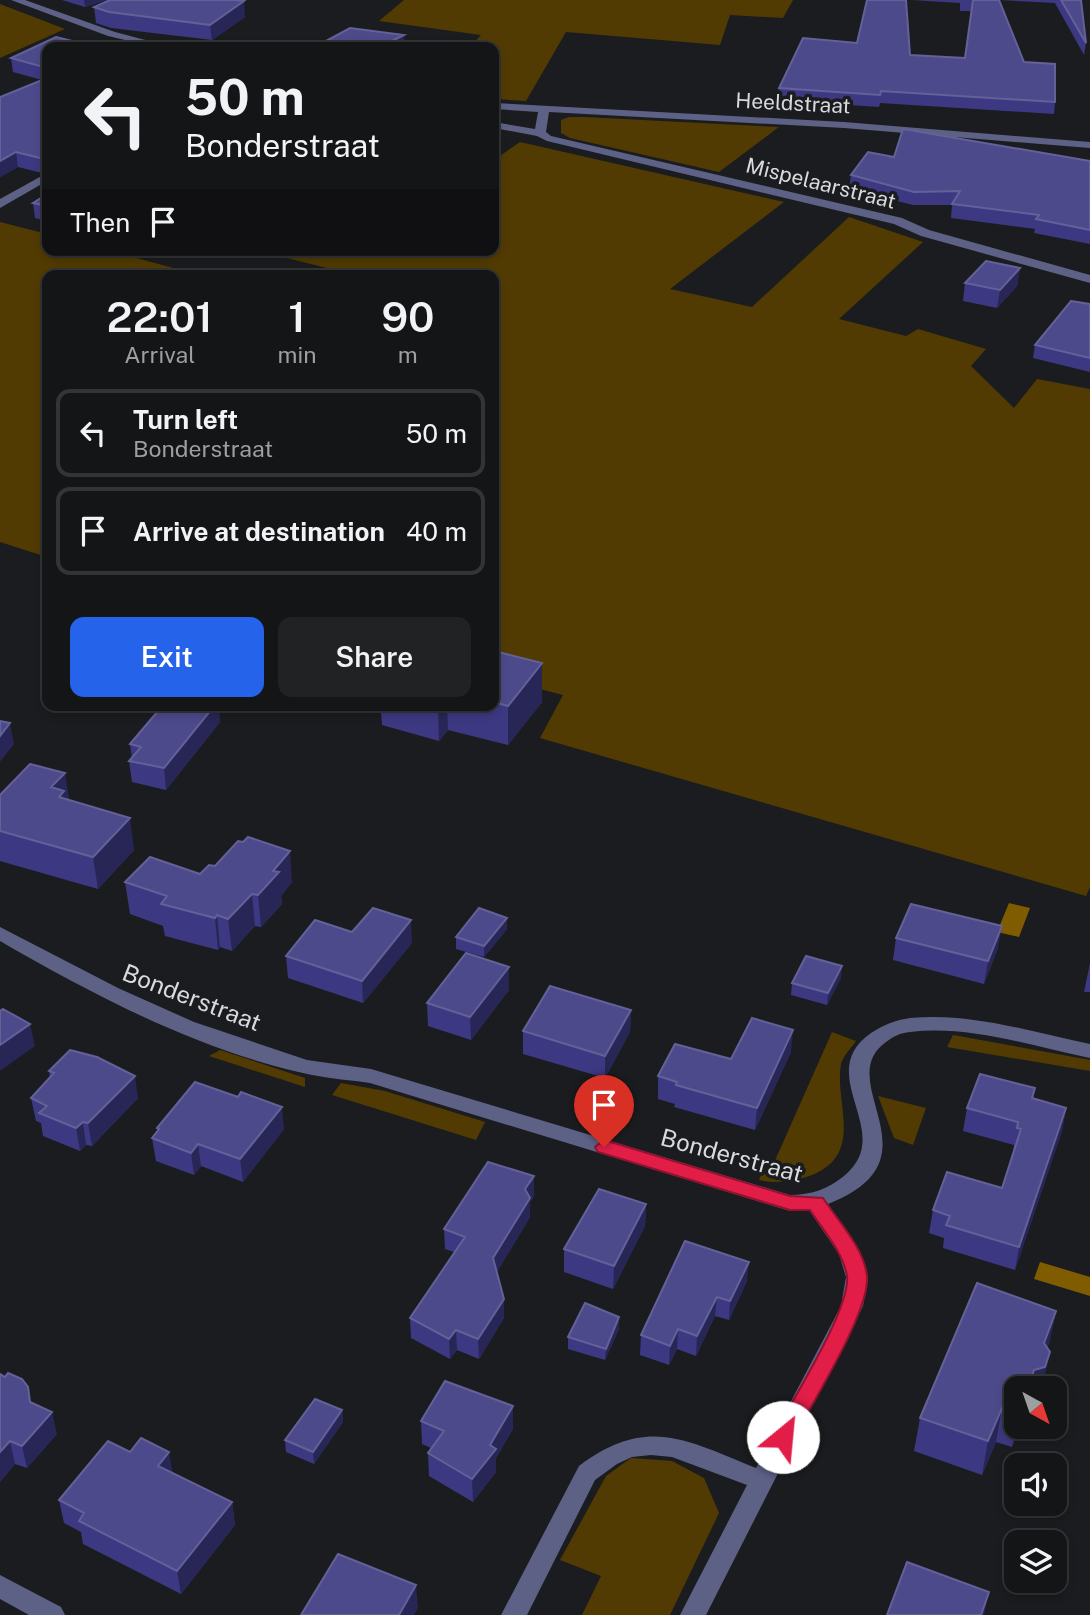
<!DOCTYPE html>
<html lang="en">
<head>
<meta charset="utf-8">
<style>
	:root { --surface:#141517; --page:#212224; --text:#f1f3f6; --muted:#9d9fa1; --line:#333436; --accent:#2563eb }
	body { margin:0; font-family:"Public Sans",sans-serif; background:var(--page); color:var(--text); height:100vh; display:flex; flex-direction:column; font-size:26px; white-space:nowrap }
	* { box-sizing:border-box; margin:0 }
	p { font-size:23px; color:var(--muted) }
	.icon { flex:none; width:38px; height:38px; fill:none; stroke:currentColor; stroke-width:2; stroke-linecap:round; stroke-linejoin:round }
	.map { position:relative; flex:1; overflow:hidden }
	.panel { position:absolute; left:42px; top:270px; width:457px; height:441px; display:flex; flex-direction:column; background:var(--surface); border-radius:14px; box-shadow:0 4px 10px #0003,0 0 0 2px var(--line) }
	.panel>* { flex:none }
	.hud { position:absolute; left:42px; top:42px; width:457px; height:214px; border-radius:14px; box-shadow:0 4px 10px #0003,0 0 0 2px var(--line); background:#141517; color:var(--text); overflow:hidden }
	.needle { width:46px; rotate:140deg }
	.fabs { position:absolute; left:1004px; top:1376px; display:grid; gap:14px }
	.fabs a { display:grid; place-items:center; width:63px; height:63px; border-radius:14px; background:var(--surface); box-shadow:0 4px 10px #0003,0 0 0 2px var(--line); font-size:35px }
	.pin { position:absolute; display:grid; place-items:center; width:60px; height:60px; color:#fff; margin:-72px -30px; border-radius:50% 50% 50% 0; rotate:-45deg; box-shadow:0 0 7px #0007 }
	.pin .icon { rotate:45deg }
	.me { position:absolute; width:77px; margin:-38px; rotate:28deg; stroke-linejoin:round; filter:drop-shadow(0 0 5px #0008) }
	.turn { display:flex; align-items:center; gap:24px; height:147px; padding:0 28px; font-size:32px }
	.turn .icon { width:91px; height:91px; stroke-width:2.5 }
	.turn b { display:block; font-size:49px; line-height:60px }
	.then { display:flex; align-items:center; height:66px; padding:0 28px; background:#0003; gap:14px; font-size:26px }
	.eta { display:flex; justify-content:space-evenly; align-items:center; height:119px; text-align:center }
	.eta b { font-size:42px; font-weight:600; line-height:49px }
	.button { display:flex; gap:14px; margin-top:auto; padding:14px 28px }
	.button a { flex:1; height:80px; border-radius:14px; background:var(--accent); color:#fff; font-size:28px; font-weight:600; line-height:80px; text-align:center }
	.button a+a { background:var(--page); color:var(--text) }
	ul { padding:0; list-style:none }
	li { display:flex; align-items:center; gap:21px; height:88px; margin:0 14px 10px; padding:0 14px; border:4px solid var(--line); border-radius:14px }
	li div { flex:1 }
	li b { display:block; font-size:26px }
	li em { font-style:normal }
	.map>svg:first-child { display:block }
</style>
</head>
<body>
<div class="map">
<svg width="1090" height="1615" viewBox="0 0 1090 1615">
	<rect width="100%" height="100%" fill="#1b1c1f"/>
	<path fill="#523b02" d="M404,0H793L783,18L730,15L720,45L566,32L526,101L494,99V47H470L481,35L379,21Z
		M0,4L65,29L0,58Z
		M569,117H584L779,127L719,172L570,138L561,133V120Z
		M520,142L784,202L670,289L752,307L849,217L923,242L839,319L906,336L918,329L986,349L971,366L1014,408L1037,379L1090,389V887L1086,896L540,738L563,695L494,677V275H330L335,270L255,250H494V160Z
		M0,222L47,234V250H107L199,275H47V557L0,542Z
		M832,1032L856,1041C852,1047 843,1056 841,1064C834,1103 865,1153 812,1175C796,1181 776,1184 759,1180L762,1172L769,1174Z
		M953,1035L1090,1060V1071L947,1047Z
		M220,1050L305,1078V1087L209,1056Z
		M341,1083L385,1091L485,1122L476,1140L332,1095Z
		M878,1096L926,1108L913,1145L894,1138Z
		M631,1458L672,1461L704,1478L719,1513L670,1615H582L601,1576L560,1560L606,1476Z"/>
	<path fill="#805c01" d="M1009,903L1030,908L1019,937L997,932Z
		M1040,1262L1090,1277V1296L1034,1279Z"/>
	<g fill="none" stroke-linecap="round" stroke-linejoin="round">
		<path fill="#5d6185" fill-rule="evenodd" d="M11,0H25L115,32L172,47H155L108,36Z
			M494,103L844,122L1090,142V148L844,128L549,112L546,132L551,136L902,218L929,230L1090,275V283L921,236L894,224L547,141L537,136L494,128V122L535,129L538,112L494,109Z
			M47,173V181L0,208V199Z
			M0,927L118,988L194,1022L307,1060L371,1069L790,1195C811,1195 828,1189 844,1176C898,1132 811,1075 871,1033C883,1025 896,1020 910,1018C970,1012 1032,1032 1090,1044V1058C1032,1046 969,1025 910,1032C900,1033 894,1036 886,1042C830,1082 944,1159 828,1204L860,1252L868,1277L863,1306L706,1615H680L747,1485L672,1457L651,1455L632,1457L617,1464L595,1480L527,1615H501L579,1466C647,1415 686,1440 756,1468L841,1306L846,1277L839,1254L809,1210L790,1211L370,1083C351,1080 332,1079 312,1075C202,1052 97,997 0,941Z
			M0,1575L61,1607L65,1615H29L0,1599Z"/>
	</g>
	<path fill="#3c3982" d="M62,0H106L85,7Z
		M912,0H1081L1086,43L1084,55L1055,3L999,0L1024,62L1055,102L1054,114L880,103L879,107L778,100L779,88L910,55L965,58L971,11H960V3Z
		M94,7L245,17L212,40L111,28L96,23Z
		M47,47V171L42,173L18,167L0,177V97L42,80L13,72L11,58Z
		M894,157L1090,161V244L1034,233L1035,229L951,218L952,205H913L849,189L851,175Z
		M47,194V221L35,218L33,203Z
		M1020,268L1017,286L997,308L963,301L965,283Z
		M1090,304V372L1033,358L1035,345Z
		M494,651L542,702L508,745L448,730L439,741L382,725L381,712L354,705H494Z
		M220,722L166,790L132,782L129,761L132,758L130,744Z
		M0,795L69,800L134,850L98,889L0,861Z
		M200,874L292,882L281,896L282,904L261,927L255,926L232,951L220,947L218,950L165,936L163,926L130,914L125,882Z
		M507,929L484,957L456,949V937Z
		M352,932L412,943L363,1003L288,978L286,956Z
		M896,938L998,948L984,984L893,960Z
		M1090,963V992H1084Z
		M509,967V990L471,1040L428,1026L427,1003Z
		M841,978L827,1005L791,995L792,983Z
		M631,1010L630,1032L605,1078L523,1054V1031Z
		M791,1052L755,1130L674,1107L675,1104L658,1099V1076L731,1059Z
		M49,1071L138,1098L92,1146L86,1145L80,1151L43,1136L41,1123L36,1121L31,1098L50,1078Z
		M1035,1088L1033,1099L1066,1108L1062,1131L1015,1270L943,1248L944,1238L929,1233L933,1210L1002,1188L1014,1151H1013L1014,1145L963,1131L967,1108Z
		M157,1128L284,1129L243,1182L201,1166L194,1175L156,1161L152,1138L157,1131Z
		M534,1176V1196L530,1202V1217L497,1272L504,1318L479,1359L457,1350L450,1359L411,1338L410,1318L454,1252L445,1249L444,1229Z
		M646,1204L645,1226L613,1289L564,1272V1249Z
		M747,1281L729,1320L715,1316L696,1356L677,1349L669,1365L640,1355L641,1335Z
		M1056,1311L1049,1344L1017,1388V1426H1020L1012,1447L996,1442L982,1475L914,1451L920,1418Z
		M619,1317V1329L605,1360L568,1349V1337Z
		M0,1374L31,1402L57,1434L27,1468L15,1464L0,1482Z
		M342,1410L343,1422L314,1464L286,1452L285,1440Z
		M421,1421L513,1429L496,1458V1472L473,1502L429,1476L428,1453L431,1448L422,1444Z
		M173,1473L232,1502L235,1525L181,1594L83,1544L81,1532L64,1523L59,1500Z"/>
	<path fill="#282656" d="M84,0H106L85,7Z
		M244,1L245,17L212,40L210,25Z
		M404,35L405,47H380Z
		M16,152L18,167L0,177V161Z
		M46,156L47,171L42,173L40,158Z
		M1020,268L1017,286L997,308L1000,290Z
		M542,663V702L508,745V706Z
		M215,705H219L220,722L166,790L164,768Z
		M438,705H447L448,730L439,741Z
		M10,723L14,744L0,762V736Z
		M65,773L70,804L66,808L51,787Z
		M130,818L134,850L98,889L93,857Z
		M290,851L292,882L281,896L282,904L261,927L258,895L273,871Z
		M252,894L255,926L232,951L228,919Z
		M217,915L220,947L218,950L215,918Z
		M507,918V929L484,957V946Z
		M411,920L412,943L363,1003L362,981Z
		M1002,926L998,948L984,984L988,961Z
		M842,966L841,978L827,1005L828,993Z
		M509,967V990L471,1040L470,1017Z
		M631,1010L630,1032L605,1078V1056Z
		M30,1024L35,1046L0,1071V1045Z
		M793,1030L791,1052L755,1130L757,1108Z
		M135,1076L138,1098L92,1146L88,1123Z
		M282,1107L284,1129L243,1182L240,1159Z
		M1066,1108L1062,1131L1015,1270L1019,1247Z
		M83,1122L86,1145L80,1151L76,1128Z
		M198,1144L201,1166L194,1175L191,1153Z
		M534,1176V1196L530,1202V1217L494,1277L493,1258L525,1189Z
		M646,1204L645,1226L613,1289L614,1266Z
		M749,1262L747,1281L729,1320L730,1301Z
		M717,1297L715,1316L696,1356L697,1336Z
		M504,1299V1318L479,1359L478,1339Z
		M1056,1311L1049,1344L1040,1368L1050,1352L1042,1388H1028Z
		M619,1317V1329L605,1360L606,1349Z
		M678,1329L677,1349L669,1365L670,1346Z
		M456,1330L457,1350L450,1359L449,1339Z
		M513,1406V1429L496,1458V1472L473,1502L472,1479Z
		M1002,1408L996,1442L982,1475L988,1441Z
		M342,1410L343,1422L314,1464L313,1452Z
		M52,1412L57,1434L27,1468L22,1446Z
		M1017,1425L1020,1426L1012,1447Z
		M10,1441L15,1464L0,1482V1452Z
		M169,1452L173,1475L158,1466Z
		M232,1502L235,1525L181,1594L177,1571Z
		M416,1585L418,1608L414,1615H399Z
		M989,1592L984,1615H981Z"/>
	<path fill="#4d4a8b" stroke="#636198" stroke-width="2" d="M110,0H236L244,1L210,25L109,12L94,7Z
		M867,0H906L910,55L965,58L973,0H999L1024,62L1055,64V102L881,91L880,95L779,88L803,38L857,43Z
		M1061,0H1081L1086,43Z
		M350,28L404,35L380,47H315Z
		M56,37L96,47H47V68L11,58Z
		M47,78V159L46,156L40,158L16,152L0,161V97Z
		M903,129L1090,161V230L1036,219L1039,215L952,204L960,191L914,192L851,175L868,152L894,157Z
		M47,194V206L33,203Z
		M986,261L1020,268L1000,290L965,283Z
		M1071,301L1090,304V358L1035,345Z
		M494,651L542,663L508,706L494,702Z
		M163,705H215L164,768L129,761L141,747L130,744Z
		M0,721L10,723L0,736Z
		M30,764L65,773L51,787L64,791L59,797L130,818L93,857L0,831V795Z
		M248,837L290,851L273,871L279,872L258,895L252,894L228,919L217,915L215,918L161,904L167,896L125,882L150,857L200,874L209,865L215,866L238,841L243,842Z
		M911,904L1002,926L988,961L896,938Z
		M373,908L411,920L362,981L286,956L315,920L352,932Z
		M479,908L507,918L484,946L456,937Z
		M466,953L509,967L470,1017L427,1003Z
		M806,956L842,966L828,993L792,983Z
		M550,986L631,1010L605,1056L523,1031Z
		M3,1009L30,1024L0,1045V1011Z
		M752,1018L793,1030L757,1108L676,1085L677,1082L658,1076L675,1044L731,1059Z
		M70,1050L97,1057L135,1076L88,1123L83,1122L76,1128L39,1113L47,1106L31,1098L54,1073L49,1071Z
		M980,1074L1035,1088L1032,1098L1066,1108L1019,1247L946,1225L950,1216L933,1210L947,1172L1002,1188L1021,1129L1017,1128L1018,1122L967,1108Z
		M195,1082L238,1097L241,1092L282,1107L240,1159L198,1144L191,1153L152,1138L159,1129L157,1128Z
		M488,1162L534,1176L525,1189L530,1198L493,1258L504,1299L478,1339L456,1330L449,1339L410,1318L465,1237L444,1229Z
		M599,1189L646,1204L614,1266L564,1249Z
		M685,1241L749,1262L730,1301L717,1297L697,1336L678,1329L670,1346L641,1335Z
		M977,1283L1056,1311L1044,1343L1050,1352L1045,1367L1034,1370L1028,1388H1017V1413L1002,1408L988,1441L920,1418Z
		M585,1303L619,1317L606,1349L568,1337Z
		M8,1373L22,1379L28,1387L30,1402L52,1412L22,1446L10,1441L0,1452V1374L5,1377Z
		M445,1381L513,1406L490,1445L496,1449L472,1479L428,1453L444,1431L421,1421Z
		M315,1399L342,1410L313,1452L285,1440Z
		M141,1438L169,1452L158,1466L232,1502L177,1571L79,1521L84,1513L59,1500L108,1441L130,1452Z
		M338,1554L416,1585L399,1615H301Z
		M907,1562L989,1592L981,1615H887Z"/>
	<path fill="#e11d48" stroke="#92132f" stroke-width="2" d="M604,1140L790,1196L823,1198C838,1221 865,1249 867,1277C870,1312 809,1408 791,1443L783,1445L776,1443L773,1437C790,1403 851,1309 847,1276C843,1252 823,1230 810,1210H790L598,1152L595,1147Z"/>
	<g text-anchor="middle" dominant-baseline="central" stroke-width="7" stroke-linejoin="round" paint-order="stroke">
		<g font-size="21" fill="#d9dadc" stroke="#1b1c1f">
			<text transform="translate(793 103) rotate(3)">Heeldstraat</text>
			<text transform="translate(821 183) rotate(14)">Mispelaarstraat</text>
		</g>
		<g font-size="24" fill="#d9dadc" stroke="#1b1c1f">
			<text transform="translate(192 997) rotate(21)">Bonderstraat</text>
			<text transform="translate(732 1155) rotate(15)">Bonderstraat</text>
		</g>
	</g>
</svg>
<div class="fabs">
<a><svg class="needle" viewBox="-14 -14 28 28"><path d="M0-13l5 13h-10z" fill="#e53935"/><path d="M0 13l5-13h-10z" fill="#9d9fa1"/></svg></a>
<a><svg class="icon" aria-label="sound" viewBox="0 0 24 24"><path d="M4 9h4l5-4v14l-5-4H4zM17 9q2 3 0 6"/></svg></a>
<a><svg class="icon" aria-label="layers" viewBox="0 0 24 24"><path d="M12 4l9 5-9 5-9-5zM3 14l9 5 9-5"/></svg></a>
</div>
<div class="pin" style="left:604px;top:1147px;background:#d93025"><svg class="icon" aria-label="arrive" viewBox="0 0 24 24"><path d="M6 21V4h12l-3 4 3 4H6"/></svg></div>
<svg class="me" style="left:783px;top:1437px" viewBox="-20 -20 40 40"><circle r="19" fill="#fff"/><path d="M0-13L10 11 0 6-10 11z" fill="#e11d48"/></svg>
<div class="hud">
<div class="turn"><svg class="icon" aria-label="left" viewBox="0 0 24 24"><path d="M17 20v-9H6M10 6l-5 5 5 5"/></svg><div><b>50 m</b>Bonderstraat</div></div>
<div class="then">Then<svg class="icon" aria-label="arrive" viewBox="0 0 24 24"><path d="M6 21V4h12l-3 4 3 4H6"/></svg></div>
</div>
<section class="panel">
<div class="eta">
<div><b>22:01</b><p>Arrival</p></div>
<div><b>1</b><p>min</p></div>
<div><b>90</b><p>m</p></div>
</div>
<ul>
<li><svg class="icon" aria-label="left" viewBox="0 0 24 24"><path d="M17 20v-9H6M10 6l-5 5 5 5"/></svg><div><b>Turn left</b><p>Bonderstraat</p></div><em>50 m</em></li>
<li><svg class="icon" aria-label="arrive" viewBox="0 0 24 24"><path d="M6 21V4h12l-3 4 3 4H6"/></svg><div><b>Arrive at destination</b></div><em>40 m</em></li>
</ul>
<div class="button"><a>Exit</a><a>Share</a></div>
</section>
</div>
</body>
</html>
